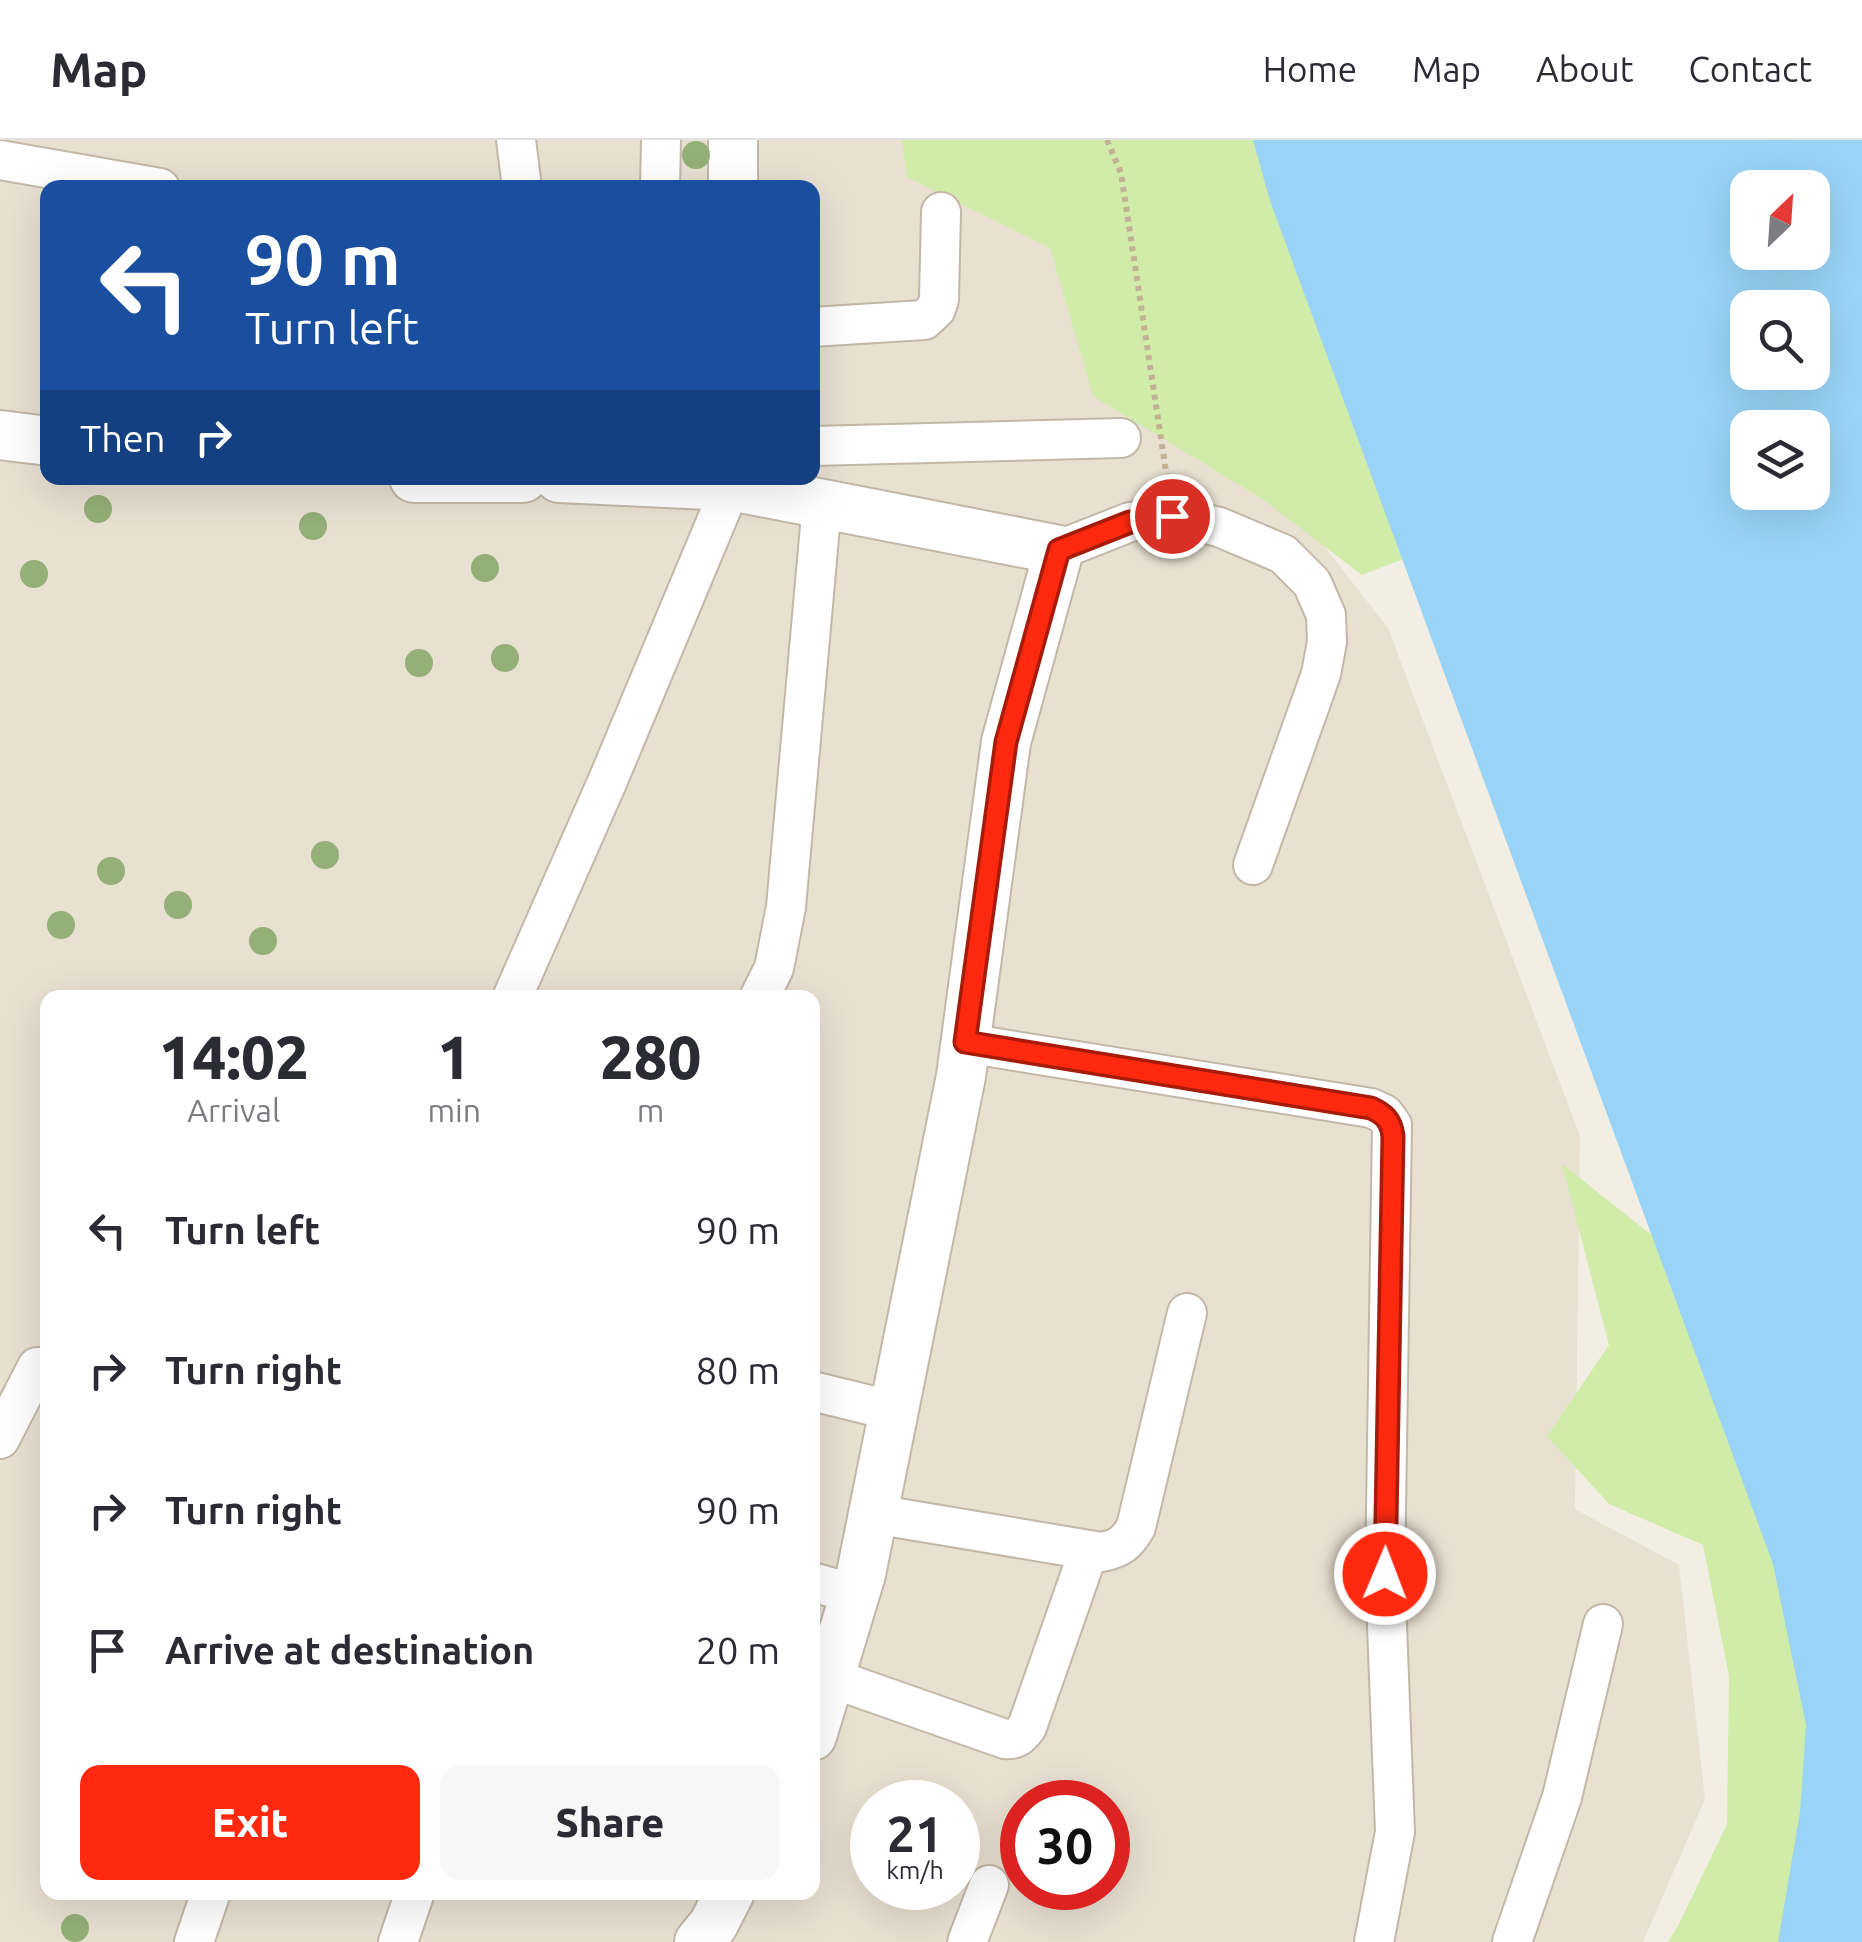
<!DOCTYPE html>
<html lang="en">
<head>
<meta charset="utf-8">
<style>
	:root { --surface:#fff; --page:#f7f7f7; --text:#2b2b33; --muted:#7c7c81; --line:#e1e1e2; --accent:#ff290f }
	body { margin:0; font-family:Ubuntu,sans-serif; background:var(--page); color:var(--text); height:100vh; display:flex; flex-direction:column; font-size:38px; white-space:nowrap }
	* { box-sizing:border-box; margin:0 }
	p { font-size:32px; color:var(--muted) }
	.icon { flex:none; width:55px; height:55px; fill:none; stroke:currentColor; stroke-width:2; stroke-linecap:round; stroke-linejoin:round }
	.map { position:relative; flex:1; overflow:hidden }
	.panel { position:absolute; left:40px; top:850px; width:780px; height:910px; display:flex; flex-direction:column; background:var(--surface); border-radius:20px; box-shadow:0 10px 40px #0002 }
	.panel>* { flex:none }
	.banner { position:absolute; left:40px; top:40px; width:780px; height:305px; border-radius:20px; box-shadow:0 10px 40px #0002; background:#1a4fa0; color:#fff; overflow:hidden }
	.needle { width:65px; rotate:25deg }
	.fabs { position:absolute; left:1730px; top:30px; display:grid; gap:20px }
	.fabs a { display:grid; place-items:center; width:100px; height:100px; border-radius:20px; background:var(--surface); box-shadow:0 10px 40px #0002; font-size:50px }
	.speed { position:absolute; left:850px; top:1640px; display:flex; gap:20px; font-size:50px; font-weight:700; text-align:center }
	.speed>* { display:grid; place-content:center; width:130px; height:130px; border-radius:50%; background:var(--surface); box-shadow:0 10px 40px #0002; line-height:1 }
	.speed small { font-size:25px; font-weight:400 }
	.speed .limit { border:15px solid #d22; background:#fff; color:#111 }
	.pin { position:absolute; display:grid; place-items:center; width:85px; height:85px; color:#fff; margin:-42px; border:5px solid #fff; border-radius:50%; box-shadow:0 2px 10px #0007 }
	.me { position:absolute; width:110px; margin:-55px; rotate:1deg; stroke-linejoin:round; filter:drop-shadow(0 0 8px #0008) }
	.turn { display:flex; align-items:center; gap:35px; height:210px; padding:0 40px; font-size:45px }
	.turn .icon { width:130px; height:130px; stroke-width:2.5 }
	.turn b { display:block; font-size:70px; line-height:85px }
	.then { display:flex; align-items:center; height:95px; padding:0 40px; background:#0003; gap:20px; font-size:38px }
	.eta { display:flex; justify-content:space-evenly; align-items:center; height:170px; text-align:center }
	.eta b { font-size:60px; font-weight:800; line-height:70px }
	.button { display:flex; gap:20px; margin-top:auto; padding:20px 40px }
	.button a { flex:1; height:115px; border-radius:20px; background:var(--accent); color:#fff; font-size:40px; font-weight:800; line-height:115px; text-align:center }
	.button a+a { background:var(--page); color:var(--text) }
	ul { padding:0; list-style:none }
	li { display:flex; align-items:center; gap:30px; height:140px; padding:0 40px }
	li div { flex:1 }
	li b { display:block; font-size:38px }
	li em { font-style:normal }
	header { display:flex; align-items:center; gap:60px; box-sizing:border-box; height:140px; padding:0 50px; background:var(--surface); border-bottom:2px solid var(--line) }
	header strong { font-size:48px }
	nav { display:flex; gap:55px; margin-inline-start:auto; font-size:35px }
	.map>svg:first-child { display:block }
</style>
</head>
<body>
<header>
<strong>Map</strong>
<nav><a>Home</a><a>Map</a><a>About</a><a>Contact</a></nav>
</header>
<div class="map">
<svg width="1862" height="1802" viewBox="0 0 1862 1802">
	<rect width="100%" height="100%" fill="#f3eee3"/>
	<path fill="#e8e0d1" fill-rule="evenodd" d="M0,0H1007L1388,488L1580,996L1575,1369L1679,1425L1705,1659L1643,1802H0ZM48,48H812V338H48ZM48,858H812V1752H48ZM872,1662H958V1748H872ZM1022,1662H1108V1748H1022Z"/>
	<path fill="#d0eca8" d="M902,0H1292L1429,409L1362,435L1261,358L1093,256L1050,108L907,37Z
		M1562,1024L1687,1123L1793,1425L1828,1699L1822,1802H1668L1679,1784L1727,1684L1729,1536L1703,1405L1609,1364L1547,1296L1609,1205Z"/>
	<path fill="#99d4f7" fill-rule="evenodd" d="M1253,0H1862V1802H1778L1800,1672L1806,1585L1773,1424L1270,61ZM1748,48H1812V112H1748ZM1748,168H1812V232H1748ZM1748,288H1812V352H1748Z"/>
	<g fill="none" stroke-linecap="round" stroke-linejoin="round">
		<defs>
			<path id="minor" d="M516,0L522,48
				M0,20L160,48
				M660,48L661,0
				M812,187L924,180L936,169L939,159L941,72
				M812,306L1121,298
				M1059,410L1130,382L1172,376L1219,387L1283,414L1312,443L1326,475L1327,502L1321,534L1253,725
				M512,858L608,640L731,346
				M759,858L774,828L786,767L822,364
				M965,903L1371,968L1384,974L1392,985L1385,1434L1395,1692L1374,1802
				M812,1251L894,1271
				M0,1299L37,1227L48,1228
				M874,1374L1101,1412C1119,1409 1127,1403 1136,1387L1187,1173
				M812,1442L855,1454
				M831,1538L1005,1599C1016,1600 1020,1596 1027,1587L1089,1410
				M194,1802L211,1752
				M398,1802L415,1752
				M967,1802L989,1745
				M1512,1802L1562,1657L1603,1484"/>
			<path id="tertiary" d="M733,48V0
				M0,295L48,301
				M414,338H523
				M559,338L731,346L1059,410L1006,602L961,936L861,1434L812,1596
				M699,1802L713,1785L730,1752"/>
		</defs>
		<use href="#minor" stroke="#c3b8a8" stroke-width="42"/>
		<use href="#tertiary" stroke="#c3b8a8" stroke-width="52"/>
		<path stroke="#c3b195" stroke-width="6" stroke-dasharray="5 5" stroke-linecap="butt" d="M1107,0L1121,33L1168,345"/>
		<use href="#minor" stroke="#fff" stroke-width="38"/>
		<use href="#tertiary" stroke="#fff" stroke-width="48"/>
	</g>
	<g fill="#94af78">
		<circle cx="696" cy="15" r="14"/>
		<circle cx="98" cy="369" r="14"/>
		<circle cx="313" cy="386" r="14"/>
		<circle cx="485" cy="428" r="14"/>
		<circle cx="34" cy="434" r="14"/>
		<circle cx="505" cy="518" r="14"/>
		<circle cx="419" cy="523" r="14"/>
		<circle cx="325" cy="715" r="14"/>
		<circle cx="111" cy="731" r="14"/>
		<circle cx="178" cy="765" r="14"/>
		<circle cx="61" cy="785" r="14"/>
		<circle cx="263" cy="801" r="14"/>
		<circle cx="75" cy="1788" r="14"/>
	</g>
	<g fill="none" stroke-linecap="round" stroke-linejoin="round">
		<defs>
			<path id="route" d="M1172,376L1130,382L1059,410L1006,602L965,902L1371,968C1384,974 1391,980 1393,996L1385,1434"/>
		</defs>
		<use href="#route" stroke="#a61b0a" stroke-width="25"/>
		<use href="#route" stroke="#ff290f" stroke-width="18"/>
	</g>
</svg>
<div class="fabs">
<a><svg class="needle" viewBox="-14 -14 28 28"><path d="M0-13l5 13h-10z" fill="#e53935"/><path d="M0 13l5-13h-10z" fill="#7c7c81"/></svg></a>
<a><svg class="icon" aria-label="search" viewBox="0 0 24 24"><circle cx="10" cy="10" r="6"/><path d="M15 15l6 6"/></svg></a>
<a><svg class="icon" aria-label="layers" viewBox="0 0 24 24"><path d="M12 4l9 5-9 5-9-5zM3 14l9 5 9-5"/></svg></a>
</div>
<div class="speed"><div>21<small>km/h</small></div><div class="limit">30</div></div>
<div class="pin" style="left:1172px;top:376px;background:#d93025"><svg class="icon" aria-label="arrive" viewBox="0 0 24 24"><path d="M6 21V4h12l-3 4 3 4H6"/></svg></div>
<svg class="me" style="left:1385px;top:1434px" viewBox="-20 -20 40 40"><circle r="17" fill="#ff290f" stroke="#fff" stroke-width="3"/><path d="M0-11L8 9 0 5-8 9z" fill="#fff"/></svg>
<div class="banner">
<div class="turn"><svg class="icon" aria-label="left" viewBox="0 0 24 24"><path d="M17 20v-9H6M10 6l-5 5 5 5"/></svg><div><b>90 m</b>Turn left</div></div>
<div class="then">Then<svg class="icon" aria-label="right" viewBox="0 0 24 24"><path d="M7 20v-9h11M14 6l5 5-5 5"/></svg></div>
</div>
<section class="panel">
<div class="eta">
<div><b>14:02</b><p>Arrival</p></div>
<div><b>1</b><p>min</p></div>
<div><b>280</b><p>m</p></div>
</div>
<ul>
<li><svg class="icon" aria-label="left" viewBox="0 0 24 24"><path d="M17 20v-9H6M10 6l-5 5 5 5"/></svg><div><b>Turn left</b></div><em>90 m</em></li>
<li><svg class="icon" aria-label="right" viewBox="0 0 24 24"><path d="M7 20v-9h11M14 6l5 5-5 5"/></svg><div><b>Turn right</b></div><em>80 m</em></li>
<li><svg class="icon" aria-label="right" viewBox="0 0 24 24"><path d="M7 20v-9h11M14 6l5 5-5 5"/></svg><div><b>Turn right</b></div><em>90 m</em></li>
<li><svg class="icon" aria-label="arrive" viewBox="0 0 24 24"><path d="M6 21V4h12l-3 4 3 4H6"/></svg><div><b>Arrive at destination</b></div><em>20 m</em></li>
</ul>
<div class="button"><a>Exit</a><a>Share</a></div>
</section>
</div>
</body>
</html>
